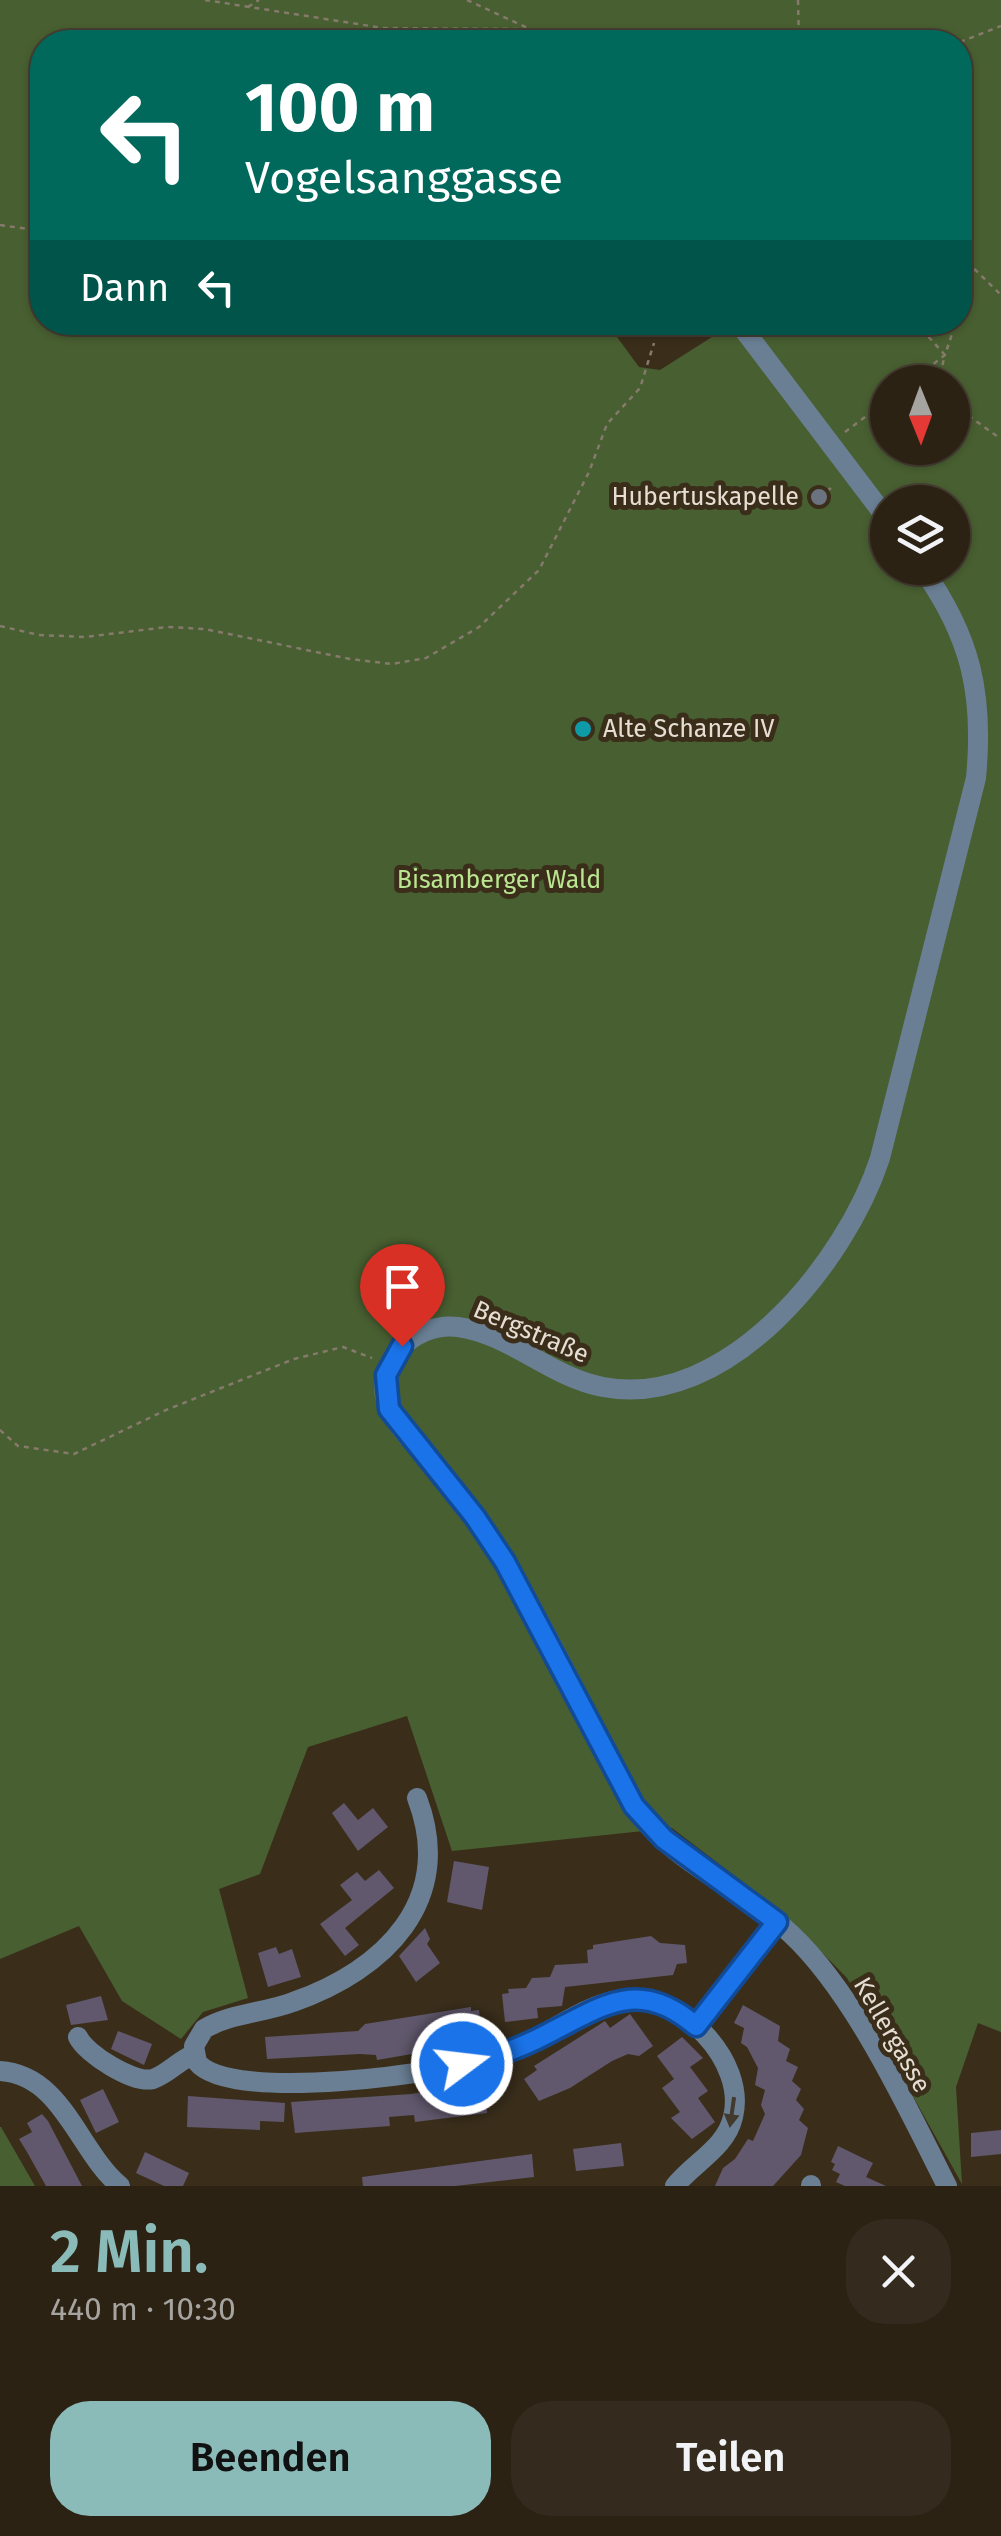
<!DOCTYPE html>
<html lang="de">
<head>
<meta charset="utf-8">
<style>
	:root { --surface:#2c2214; --page:#342a1d; --text:#f1f3f6; --muted:#a6a4a0; --line:#483f34; --accent:#8bbbb9 }
	body { margin:0; font-family:"Fira Sans",sans-serif; background:var(--page); color:var(--text); height:100vh; display:flex; flex-direction:column; font-size:38px; white-space:nowrap }
	* { box-sizing:border-box; margin:0 }
	p { font-size:32px; color:var(--muted) }
	.icon { flex:none; width:55px; height:55px; fill:none; stroke:currentColor; stroke-width:2; stroke-linecap:round; stroke-linejoin:round }
	.map { position:relative; height:2186px; overflow:hidden }
	.drawer { display:flex; flex-direction:column; background:var(--surface); flex:1 }
	.drawer>* { flex:none }
	.banner { position:absolute; left:30px; top:30px; width:942px; height:305px; border-radius:40px; box-shadow:0 2px 8px #0004,0 0 0 2px var(--line); background:#00695c; color:#fff; overflow:hidden }
	.needle { width:65px; rotate:179deg }
	.buttons { position:absolute; left:870px; top:365px; display:grid; gap:20px }
	.buttons a { display:grid; place-items:center; width:100px; height:100px; border-radius:50%; background:var(--surface); box-shadow:0 2px 8px #0004,0 0 0 2px var(--line); font-size:50px }
	.pin { position:absolute; display:grid; place-items:center; width:85px; height:85px; color:#fff; margin:-102px -42px; border-radius:50% 50% 50% 0; rotate:-45deg; box-shadow:0 0 10px #0007 }
	.pin .icon { rotate:45deg }
	.me { position:absolute; width:110px; margin:-55px; rotate:75deg; stroke-linejoin:round; filter:drop-shadow(0 0 8px #0008) }
	.turn { display:flex; align-items:center; gap:35px; height:210px; padding:0 50px; font-size:45px }
	.turn .icon { width:130px; height:130px; stroke-width:2.5 }
	.turn b { display:block; font-size:70px; line-height:85px }
	.then { display:flex; align-items:center; height:95px; padding:0 50px; background:#0003; gap:20px; font-size:38px }
	.round { display:grid; place-items:center; flex:none; width:105px; height:105px; border-radius:40px; background:var(--page) }
	.summary { display:flex; align-items:center; justify-content:space-between; height:170px; padding:0 50px }
	h1 { font-size:60px; font-weight:600; line-height:75px; color:var(--accent) }
	.cta { display:flex; gap:20px; margin-top:auto; padding:20px 50px }
	.cta a { flex:1; height:115px; border-radius:40px; background:var(--accent); color:#111; font-size:40px; font-weight:600; line-height:115px; text-align:center }
	.cta a+a { background:var(--page); color:var(--text) }
	.map>svg:first-child { display:block }
</style>
</head>
<body>
<div class="map">
<svg width="1001" height="2186" viewBox="0 0 1001 2186">
	<rect width="100%" height="100%" fill="#3a2e1b"/>
	<path fill="#485f31" fill-rule="evenodd" d="M0,0H1001V2032L978,2023L956,2087L962,2184L847,1978L782,1912L672,1828L452,1851L407,1716L308,1747L260,1874L219,1889L248,1998L203,2012L181,2039L122,2001L79,1926L0,1959ZM42,42H960V322L734,323L660,370L639,367L606,322H42ZM888,382H952V448H888ZM888,502H952V568H888Z
		M0,2127H1L35,2186H0Z"/>
	<path fill="#61586d" d="M344,1803L358,1820L373,1808L388,1827L358,1851L332,1813Z
		M454,1861L489,1867L482,1910L447,1902Z
		M379,1870L394,1888L345,1928L359,1945L345,1956L320,1924L352,1900L340,1885L357,1872L365,1881Z
		M425,1928L430,1939L427,1944L440,1963L416,1982L399,1956Z
		M651,1936L660,1943L685,1945L687,1963L677,1964L673,1975L565,1987L562,2006L537,2008L538,2018L505,2022L502,1994L509,1993L508,1989L526,1988L532,1978L550,1977L555,1965L588,1963L587,1950L593,1949V1945Z
		M276,1947L279,1954L292,1949L301,1977L268,1987L258,1953Z
		M101,1996L108,2020L71,2025L66,2005Z
		M743,2005L780,2026L778,2041L790,2049L786,2061L798,2067L792,2081L801,2089L796,2100L804,2109L799,2120L808,2128L801,2155L773,2186H715L723,2168L735,2159L748,2139L753,2141L765,2114L761,2105L765,2090L755,2085L758,2068L747,2047L741,2043L744,2028L734,2023Z
		M471,2007V2011L479,2010L482,2042L377,2060L376,2055L360,2054L267,2059L265,2037L358,2031L365,2024Z
		M630,2014L653,2046L639,2056L628,2054L612,2061L570,2088L539,2101L524,2079L537,2070L534,2066L605,2021L610,2028Z
		M118,2031L152,2044L144,2065L111,2049Z
		M682,2037L703,2058L690,2067L708,2091L698,2098L715,2122L692,2139L671,2118L680,2112L662,2088L674,2079L657,2056Z
		M486,2082L487,2113L415,2122L414,2115L389,2117L390,2126L295,2133L291,2102L411,2094Z
		M103,2089L119,2122L96,2133L80,2100Z
		M188,2096L285,2103L284,2122L260,2121V2130L187,2127Z
		M42,2114L48,2121L82,2186H46L27,2152L19,2139L32,2132L27,2123Z
		M1001,2130V2154L971,2157V2133Z
		M621,2143L624,2166L576,2171L573,2149Z
		M838,2146L873,2163L866,2177L886,2186H845L836,2182L840,2174L832,2170L835,2164L831,2162Z
		M145,2152L189,2173L183,2186H164L136,2173Z
		M532,2154L534,2177L455,2186H363L362,2177Z"/>
	<g fill="none" stroke-linecap="round" stroke-linejoin="round">
		<path stroke="#857a6b" stroke-width="2.5" stroke-dasharray="5 5" stroke-linecap="butt" d="M205,0L383,28L527,29
			M467,0L558,42
			M798,0L799,42
			M248,7L259,0
			M960,42L1001,26
			M0,225L42,231
			M960,255L1001,295
			M960,310L974,269
			M915,322L945,355L938,382
			M910,382L945,355L956,322
			M952,404L1001,439
			M845,432L888,400
			M819,497L835,485
			M0,626L39,635L85,637L167,627L205,629L350,659L392,664L426,658L479,627L539,570L589,472L607,424L640,388L654,343
			M0,1430L18,1446L74,1454L166,1410L294,1359L343,1347L372,1358"/>
		<path stroke="#6a7f94" stroke-width="20" d="M738,322L888,520
			M922,568C971,637 984,694 976,778L880,1158C846,1263 726,1411 603,1387C550,1377 510,1334 458,1327C414,1321 368,1366 390,1411C402,1435 426,1454 443,1475C465,1502 486,1532 505,1562C538,1616 567,1673 595,1729C611,1761 624,1797 647,1824C687,1869 747,1893 791,1934C855,1994 907,2107 947,2186
			M417,1798C456,1900 385,1970 293,2002C264,2013 231,2013 204,2029L194,2046L197,2062C229,2104 451,2073 500,2055C541,2041 581,2004 624,1999C680,1992 747,2061 733,2117C726,2148 693,2163 675,2186
			M696,2026L777,1922
			M78,2037C86,2054 134,2084 153,2079C168,2074 180,2059 195,2054
			M0,2071C63,2075 78,2151 120,2186
			M811,2185V2186"/>
	</g>
	<defs><path id="oneway-solid" d="M-6-.8H1V-3.2L6.5 0L1 3.2V.8H-6Z" transform="scale(2.5)"/></defs>
	<use fill="#413a2d" href="#oneway-solid" transform="translate(732 2112) rotate(98)"/>
	<g fill="none" stroke-linecap="round" stroke-linejoin="round">
		<defs>
			<path id="route" d="M402,1346L386,1375L389,1409L475,1517L505,1562L634,1806L664,1839L777,1922L696,2026C640,1978 606,2004 549,2033C521,2048 493,2058 462,2064"/>
		</defs>
		<use href="#route" stroke="#114b97" stroke-width="25"/>
		<use href="#route" stroke="#1a73e8" stroke-width="18"/>
	</g>
	<circle fill="#6b7280" stroke="#3a2e1b" stroke-width="4" cx="819" cy="497" r="10"/>
	<circle fill="#0f9aa8" stroke="#3a2e1b" stroke-width="4" cx="583" cy="729" r="10"/>
	<g text-anchor="middle" dominant-baseline="central" stroke-width="10" stroke-linejoin="round" paint-order="stroke">
		<g font-size="25" fill="#e6ded3" stroke="#3a2e1b" text-anchor="end">
			<text x="799" y="497">Hubertuskapelle</text>
			<text x="603" y="729" text-anchor="start">Alte Schanze IV</text>
		</g>
		<g font-size="25" fill="#bae691" stroke="#3a2e1b">
			<text x="499" y="880">Bisamberger Wald</text>
		</g>
		<g font-size="25" fill="#e6ded3" stroke="#3a2e1b">
			<text transform="translate(531 1332) rotate(23)">Bergstraße</text>
			<text transform="translate(892 2035) rotate(60)">Kellergasse</text>
		</g>
	</g>
</svg>
<div class="buttons">
<a><svg class="needle" viewBox="-14 -14 28 28"><path d="M0-13l5 13h-10z" fill="#e53935"/><path d="M0 13l5-13h-10z" fill="#a6a4a0"/></svg></a>
<a><svg class="icon" aria-label="layers" viewBox="0 0 24 24"><path d="M12 4l9 5-9 5-9-5zM3 14l9 5 9-5"/></svg></a>
</div>
<div class="pin" style="left:402px;top:1346px;background:#d93025"><svg class="icon" aria-label="arrive" viewBox="0 0 24 24"><path d="M6 21V4h12l-3 4 3 4H6"/></svg></div>
<svg class="me" style="left:462px;top:2064px" viewBox="-20 -20 40 40"><circle r="17" fill="#1a73e8" stroke="#fff" stroke-width="3"/><path d="M0-11L8 9 0 5-8 9z" fill="#fff"/></svg>
<div class="banner">
<div class="turn"><svg class="icon" aria-label="left" viewBox="0 0 24 24"><path d="M17 20v-9H6M10 6l-5 5 5 5"/></svg><div><b>100 m</b>Vogelsanggasse</div></div>
<div class="then">Dann<svg class="icon" aria-label="left" viewBox="0 0 24 24"><path d="M17 20v-9H6M10 6l-5 5 5 5"/></svg></div>
</div>
</div>
<section class="drawer">
<div class="summary"><div><h1>2 Min.</h1><p>440 m · 10:30</p></div><a class="round"><svg class="icon" aria-label="close" viewBox="0 0 24 24"><path d="M6 6l12 12M18 6L6 18"/></svg></a></div>
<div class="cta"><a>Beenden</a><a>Teilen</a></div>
</section>
</body>
</html>
